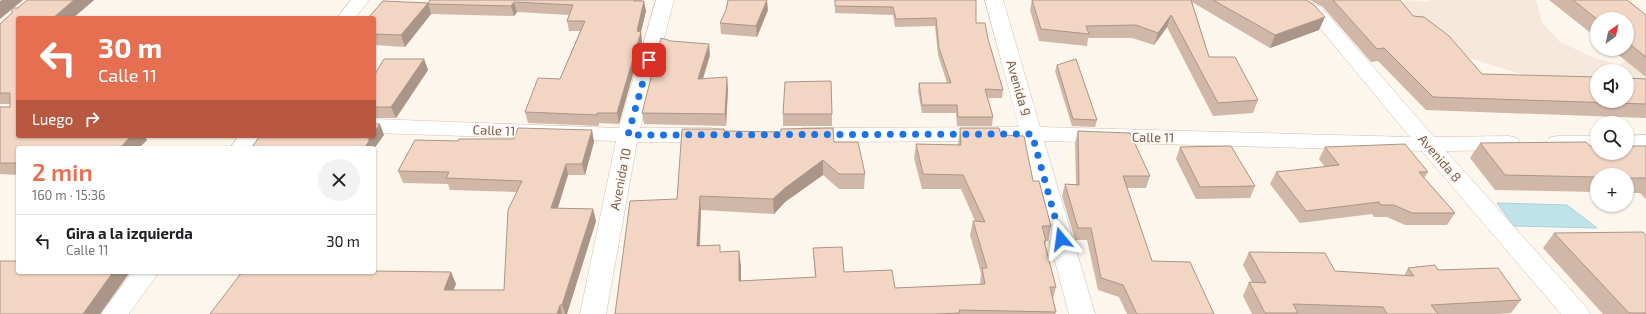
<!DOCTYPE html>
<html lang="es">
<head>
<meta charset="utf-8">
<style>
	:root { --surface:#fff; --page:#f2f2f2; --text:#202124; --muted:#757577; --line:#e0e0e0; --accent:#e76f51 }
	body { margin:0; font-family:"Exo 2",sans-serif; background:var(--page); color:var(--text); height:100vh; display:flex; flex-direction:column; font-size:15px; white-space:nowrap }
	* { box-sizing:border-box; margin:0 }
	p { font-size:13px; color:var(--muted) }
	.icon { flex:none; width:22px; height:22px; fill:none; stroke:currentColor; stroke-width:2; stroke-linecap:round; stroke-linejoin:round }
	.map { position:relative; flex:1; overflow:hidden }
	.panel { position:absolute; left:16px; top:146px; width:360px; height:128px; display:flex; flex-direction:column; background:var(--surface); border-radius:4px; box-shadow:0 1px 3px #0004 }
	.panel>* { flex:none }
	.banner { position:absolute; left:16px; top:16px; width:360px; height:122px; border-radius:4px; box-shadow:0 1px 3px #0004; background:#e76f51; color:#fff; overflow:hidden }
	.needle { width:26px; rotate:33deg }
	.controls { position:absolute; left:1590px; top:12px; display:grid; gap:8px }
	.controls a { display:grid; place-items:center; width:44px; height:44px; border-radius:50%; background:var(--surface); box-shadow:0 1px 3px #0004; font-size:20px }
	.pin { position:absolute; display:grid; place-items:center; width:34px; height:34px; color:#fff; margin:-17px; border-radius:8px; box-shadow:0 2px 6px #0006 }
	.me { position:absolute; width:44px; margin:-22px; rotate:344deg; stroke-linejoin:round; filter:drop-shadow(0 0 3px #0008) }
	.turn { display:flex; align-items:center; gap:14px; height:84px; padding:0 16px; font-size:18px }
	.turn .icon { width:52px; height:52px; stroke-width:2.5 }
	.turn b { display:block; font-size:28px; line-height:34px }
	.then { display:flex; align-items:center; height:38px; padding:0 16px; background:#0003; gap:8px; font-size:15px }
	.round { display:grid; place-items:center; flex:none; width:42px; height:42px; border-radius:21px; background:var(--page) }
	.head { display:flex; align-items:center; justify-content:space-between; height:68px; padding:0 16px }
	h1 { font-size:24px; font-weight:600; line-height:30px; color:var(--accent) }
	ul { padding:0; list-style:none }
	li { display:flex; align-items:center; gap:12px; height:52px; padding:0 16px; border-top:1px solid var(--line) }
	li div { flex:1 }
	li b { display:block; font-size:15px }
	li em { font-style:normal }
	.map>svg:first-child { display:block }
</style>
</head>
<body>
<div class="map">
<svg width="1646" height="314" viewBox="0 0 1646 314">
	<rect width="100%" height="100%" fill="#fdf6ec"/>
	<path fill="#f5e8da" d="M1406,0L1429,2L1428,0H1536L1542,23L1560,42L1592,57L1619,65L1625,61L1646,68V88H1627V71H1597V87H1563L1434,47L1389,12Z"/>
	<path fill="#bfe3e8" stroke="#a5d3da" d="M1497,203L1567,205L1597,228L1514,226Z"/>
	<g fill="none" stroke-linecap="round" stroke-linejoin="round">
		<defs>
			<path id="minor" d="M351,0H369L355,18H337Z
				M656,0H674L640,128H711L719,130L722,135L719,140L711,142H637L606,314H580L616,141L374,133V119L619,128Z
				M985,0H1003L1040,127L1410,137L1310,16L1296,8L1278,4L1275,0H1307L1322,8L1434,137L1509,136L1517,138L1520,143L1517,148L1509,150L1446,151L1586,307L1590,314H1561L1422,151L1044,141L1095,314H1069L1023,141L803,142L795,140L792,135L795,130L803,128L1019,127Z
				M1646,135V149L1627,150V136Z
				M239,136H261L252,148H230Z
				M1557,136H1597V150H1557L1549,148L1546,143L1549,138Z
				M132,272H159L129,314H101Z"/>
		</defs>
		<use href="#minor" stroke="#d1beb0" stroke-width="1"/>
		<use href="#minor" fill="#fff" fill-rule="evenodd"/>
	</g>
	<path fill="#d1b7a8" d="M23,0L13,8H18L27,0H94L73,18H18V136H144L147,140L139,148H18V175L0,174V107H10V104H0V24L12,13V9L0,19Z
		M642,0V1L646,11L641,32L642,42L619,124L599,123V126L528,123L525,112L560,79L580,31H569L567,21L569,15L517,12L514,16L431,14L405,47L374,45V18L428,3V4Z
		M835,0H976V23L988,39L1003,90L1002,98H987L993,117L992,126H957L956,113H922L918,91L919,83H947L938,55L935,26L895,27L893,15L835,13Z
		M1032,0H1306L1325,17L1319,30L1270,48L1192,2L1209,57L1258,100L1253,113L1213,116L1167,27L1154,45L1132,38H1088L1087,46L1039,41L1030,10Z
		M1310,0H1400L1413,16L1482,74L1646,79V118L1426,110L1378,61L1371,62L1323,7Z
		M1549,0H1627L1646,15V77L1611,49H1627V19H1597V38Z
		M768,10L757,37L721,34L720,23Z
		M710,55L703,79L728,89L726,126L644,124L642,113Z
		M424,59L428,70L396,118H374V76Z
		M1057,65L1097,120L1095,127L1072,126L1055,71Z
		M783,114H832V126H783Z
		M960,128L1001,135L1033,181L1051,226L1048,241H1046L1045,246L1056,287L1053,299L1056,312L1055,314H615L677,199L724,129L725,131L834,142L865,174L864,189H839L823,175L785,202L774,214L701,210L700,246L721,252L741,266V281L815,277L813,248L844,272L895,288L980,284L981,273L970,235L973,221H975L961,189H922L914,158L916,144L958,145Z
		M592,130L594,142L585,175H568L558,208L593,209L596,221L567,314H210L451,272L456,284L453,290H504L517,192L450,190L448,184L403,183L398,171L458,141L514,139Z
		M1078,131L1150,176L1146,188H1127L1152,261L1214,314H1127L1119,297L1098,290L1087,240H1075L1062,196L1065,184H1076L1075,143Z
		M1480,143L1590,146H1646V199L1640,193H1627V175H1597V192L1495,190L1470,158Z
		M1180,147L1255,186L1250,198L1196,199L1176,159Z
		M1325,147L1428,172L1424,178L1455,213L1447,225H1405L1387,217H1374L1372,214L1300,223L1270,184L1276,172L1325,167L1319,159Z
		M1554,233L1646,236V314H1603L1543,248Z
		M1249,252L1335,271L1404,276L1408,268L1438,270L1521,300L1511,313L1498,314H1252L1243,296L1249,282H1252L1243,265Z"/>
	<path fill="#aa9588" d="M2,0H23L0,19V1Z
		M74,0H94L73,18H53Z
		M767,0L768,10L757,37L756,26Z
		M644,1L646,11L641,32L642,42L619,124L617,113Z
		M514,2L517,12L514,16L511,6Z
		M428,3L431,14L405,47L401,35Z
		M1171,15L1167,27L1154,45L1158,33Z
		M1325,17L1319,30L1270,48L1275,35Z
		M709,44L710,55L699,91L698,79Z
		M424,59L428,70L396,118L391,107Z
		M727,77L728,89L726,126L725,114Z
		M380,124L384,135L374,149V148H364L368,140L371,136H374V132Z
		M592,130L594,142L585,175L582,164Z
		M131,136H144L147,140L139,148H120Z
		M823,160V175L785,202L774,214L773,199L785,188Z
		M566,164L568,175L554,220L551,208Z
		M700,196L701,210L699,261L697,246Z
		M593,209L596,221L567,314H565L562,305Z
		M739,251L741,266V296L739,281Z
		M113,272H130L100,314H83Z
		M451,272L456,284L449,302L444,290Z
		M560,305L562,314H557Z"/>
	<path fill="#f3d5c3" stroke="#aa9588" d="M27,0H74L53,18H18V136H131L120,148H18V163H0V107H10V93H0V24L12,13V8H18Z
		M430,0H635L634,1H644L637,31L641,32L617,113H597V115L525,112L538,78L560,79L585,21H567L573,5L514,2L511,6L428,4Z
		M728,0H767L756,26L720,23L726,10Z
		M835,0H976V23H985L988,39L1003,90L985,89L993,117H958L957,105H922L919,83H951L939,48L936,18L896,19L893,7L835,6Z
		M1032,0H1191L1209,57H1235L1258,100L1218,103L1171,15L1158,33L1136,25L1086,26L1089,34L1041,29Z
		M1213,0H1306L1314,5L1325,17L1275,35Z
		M1333,0H1400L1413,16L1424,17L1449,36L1482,74L1597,77V101H1627V78L1646,79V104L1433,97L1384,48L1377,49Z
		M1573,0H1627L1646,15V57L1627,42V19H1597Z
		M383,1L428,3L401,35L374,34V18H368Z
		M661,38L671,41L709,44L698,79L727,77L725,114L642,113Z
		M384,59H424L391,107H374V76Z
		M1076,59L1097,120L1073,119L1057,65Z
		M831,81L832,114H783L785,82Z
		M374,124H380L374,132Z
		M518,128L592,130L582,164H566L551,208L593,209L562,305H560L557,314H210L242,272H374V271L451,272L444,290H504L508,210L522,181L446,178L449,172L398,171L415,140L458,141L459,139H514Z
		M833,128L834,142H858L865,174H839L823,160L785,188L773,199L700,196L697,246L720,245V252L739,251V281L816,277L813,248L842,247L844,272L892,270L895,288L985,284L982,268H987L973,221L985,222L963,175L923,174L916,144L961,145L960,128H999L1001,135L1024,136L1033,181H1039L1051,226H1042L1046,241H1044L1056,287H1050L1056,312L959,310L960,313L935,314H615L630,201L677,199L682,129H724V131L781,132V129Z
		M1078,131L1130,133L1150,176H1123L1152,261L1190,262L1214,314H1137L1123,285L1101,278L1091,228H1078L1065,184L1079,185Z
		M260,136H371L368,140H370L364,148H251Z
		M1586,142L1590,146H1597V153H1627V146H1646V178H1627V175H1597V177L1505,175L1480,143Z
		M1405,144L1428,172H1419L1455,213H1412L1394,205H1381L1379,202L1306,211L1276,172L1339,165L1325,147Z
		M1231,146L1255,186L1200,187L1180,147Z
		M1643,232L1646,236V313H1629L1554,233Z
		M1249,252L1325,253L1335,271L1414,276L1408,268L1435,265L1438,270L1498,268L1521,300L1431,305L1438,314H1387L1383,307L1293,304L1298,313H1265L1249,282L1266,283Z
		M0,261H18V272H113L83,314H0Z"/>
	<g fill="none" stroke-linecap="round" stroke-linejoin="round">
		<path stroke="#1a73e8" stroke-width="7" stroke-dasharray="0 12.6" d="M649,60L628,135L1032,134L1061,239"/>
	</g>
	<g text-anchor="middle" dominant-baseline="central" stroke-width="3.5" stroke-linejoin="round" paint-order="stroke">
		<g font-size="13" fill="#7a5c4d" stroke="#fffaf3">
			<text transform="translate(1019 88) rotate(74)">Avenida 9</text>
			<text transform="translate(494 130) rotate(2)">Calle 11</text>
			<text transform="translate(1153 137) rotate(1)">Calle 11</text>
			<text transform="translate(1440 158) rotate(49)">Avenida 8</text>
			<text transform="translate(620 179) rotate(-79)">Avenida 10</text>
		</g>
	</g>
</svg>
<div class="controls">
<a><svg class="needle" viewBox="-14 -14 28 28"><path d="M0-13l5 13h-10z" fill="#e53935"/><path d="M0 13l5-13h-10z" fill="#757577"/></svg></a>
<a><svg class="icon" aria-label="sound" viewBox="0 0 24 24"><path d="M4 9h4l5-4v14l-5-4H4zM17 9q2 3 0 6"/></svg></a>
<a><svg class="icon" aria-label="search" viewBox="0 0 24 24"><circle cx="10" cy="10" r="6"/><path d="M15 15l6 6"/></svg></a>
<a>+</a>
</div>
<div class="pin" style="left:649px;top:60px;background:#d93025"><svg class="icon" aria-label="arrive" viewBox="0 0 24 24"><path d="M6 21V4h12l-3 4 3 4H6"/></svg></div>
<svg class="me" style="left:1061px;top:239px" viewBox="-20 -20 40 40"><path d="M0-17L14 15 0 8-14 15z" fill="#1a73e8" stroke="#fff" stroke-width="4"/></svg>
<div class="banner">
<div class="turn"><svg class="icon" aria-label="left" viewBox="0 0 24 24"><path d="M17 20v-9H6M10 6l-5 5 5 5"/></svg><div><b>30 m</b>Calle 11</div></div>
<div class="then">Luego<svg class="icon" aria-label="right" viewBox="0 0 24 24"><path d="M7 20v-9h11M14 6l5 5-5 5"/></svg></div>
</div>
<section class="panel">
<div class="head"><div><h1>2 min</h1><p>160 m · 15:36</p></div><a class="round"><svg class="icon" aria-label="close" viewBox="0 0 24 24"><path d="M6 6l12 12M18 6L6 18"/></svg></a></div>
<ul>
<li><svg class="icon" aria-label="left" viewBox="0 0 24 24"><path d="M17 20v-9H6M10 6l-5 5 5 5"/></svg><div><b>Gira a la izquierda</b><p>Calle 11</p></div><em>30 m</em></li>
</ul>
</section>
</div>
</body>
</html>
